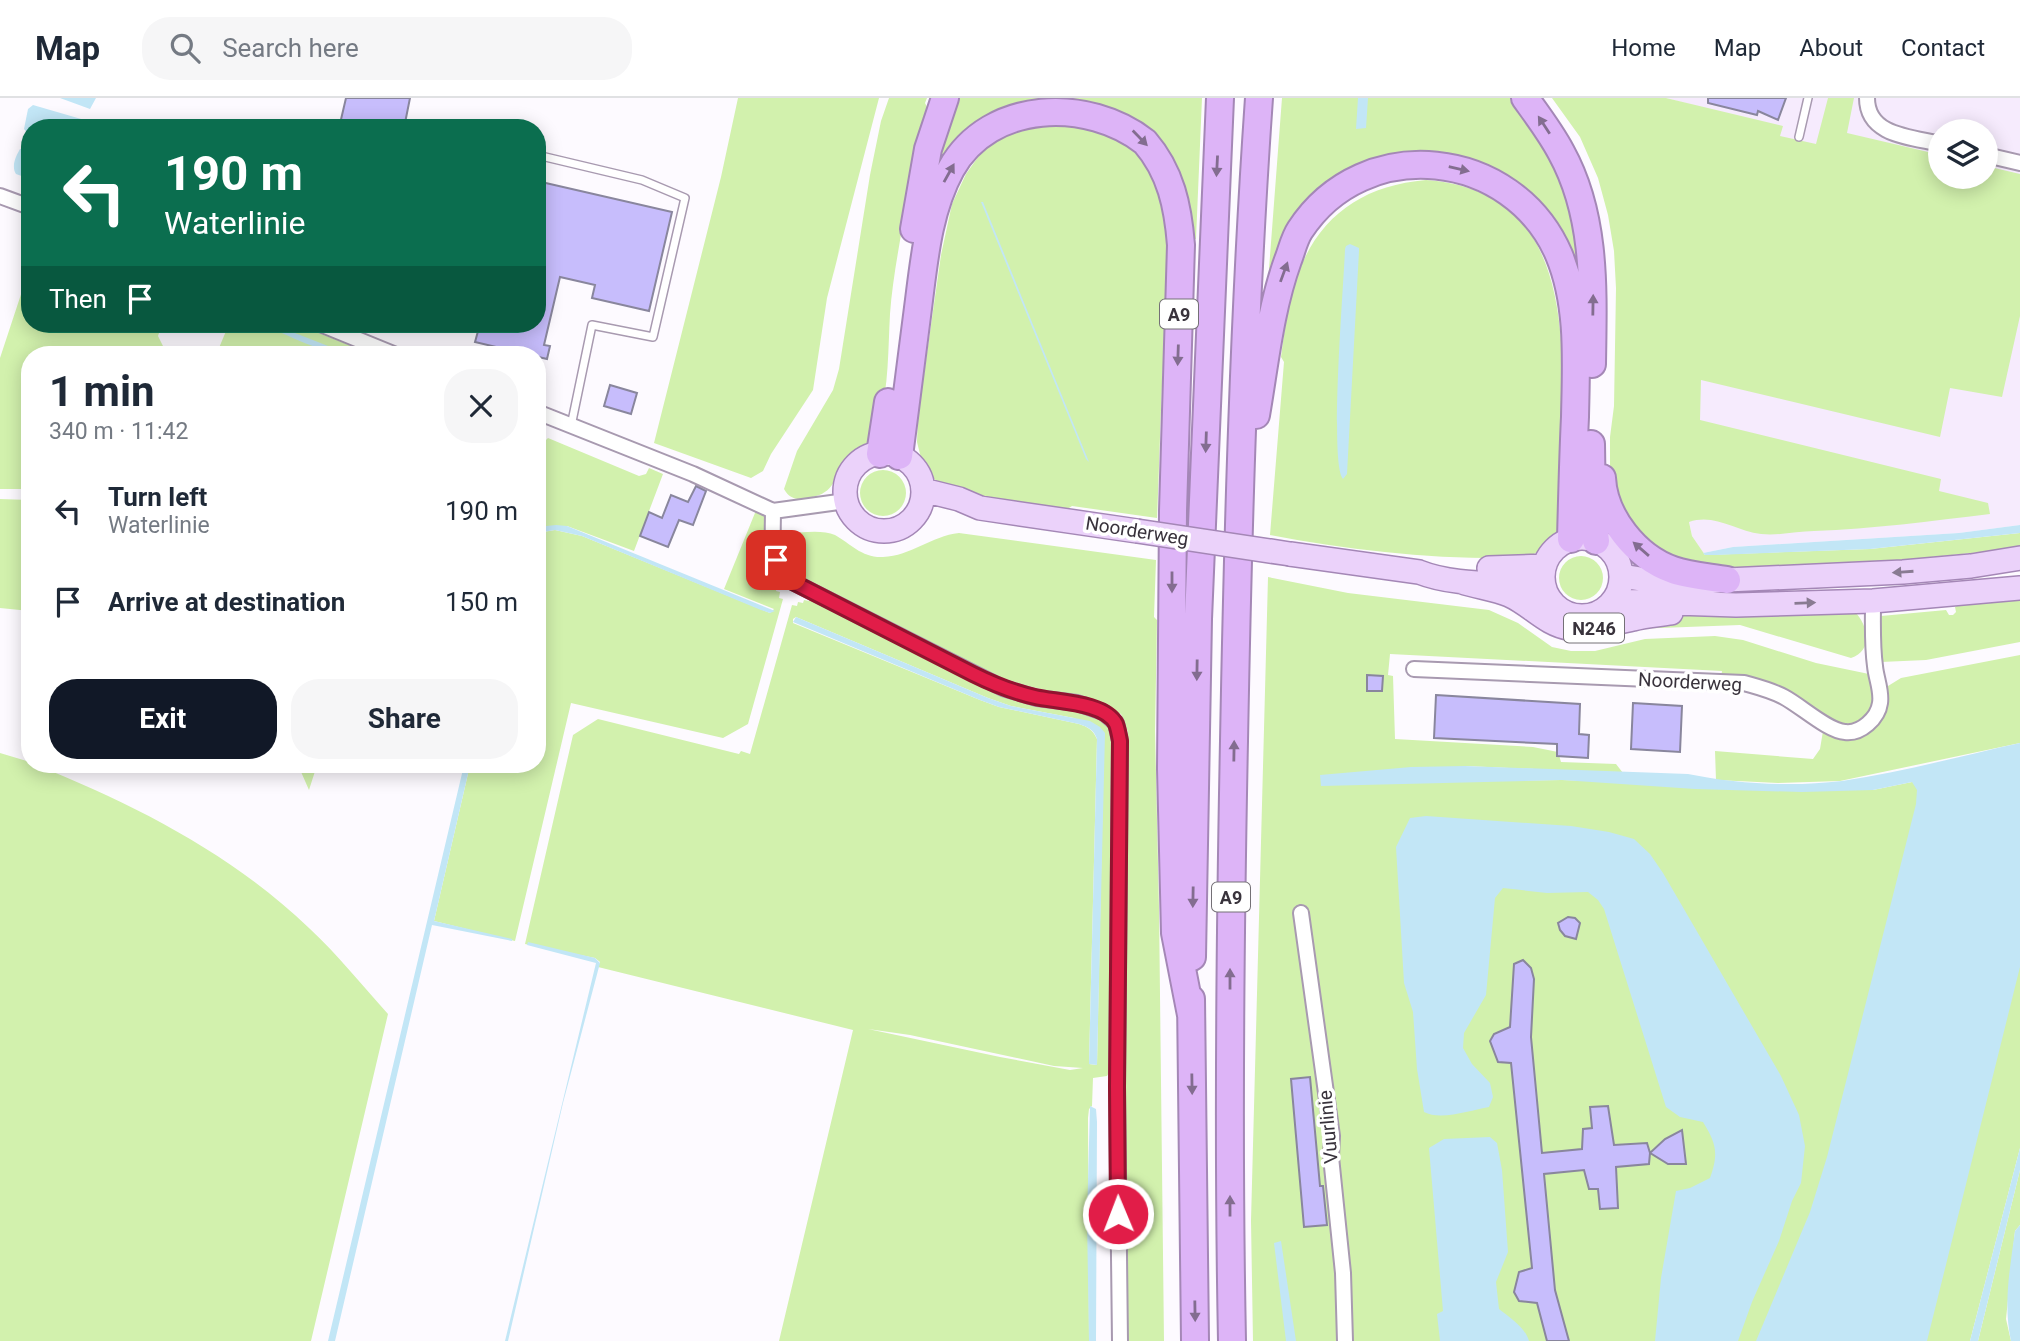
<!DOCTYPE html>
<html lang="en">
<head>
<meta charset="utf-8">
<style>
	:root { --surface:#fff; --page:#f6f6f7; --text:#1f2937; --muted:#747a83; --line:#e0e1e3; --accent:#111827 }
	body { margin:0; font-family:Roboto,sans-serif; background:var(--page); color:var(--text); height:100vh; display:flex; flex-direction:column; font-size:26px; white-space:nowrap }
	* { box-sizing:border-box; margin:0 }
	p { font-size:23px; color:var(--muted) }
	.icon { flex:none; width:38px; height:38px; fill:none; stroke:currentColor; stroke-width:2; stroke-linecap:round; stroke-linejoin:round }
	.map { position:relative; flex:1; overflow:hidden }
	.sheet { position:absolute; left:21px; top:248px; width:525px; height:427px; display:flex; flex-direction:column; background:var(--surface); border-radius:28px; box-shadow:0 4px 18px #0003 }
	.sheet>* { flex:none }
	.hud { position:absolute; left:21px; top:21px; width:525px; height:214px; border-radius:28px; box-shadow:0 4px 18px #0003; background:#0b6e4f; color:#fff; overflow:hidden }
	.tools { position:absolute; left:1928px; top:21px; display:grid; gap:14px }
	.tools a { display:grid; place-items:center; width:70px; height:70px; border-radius:50%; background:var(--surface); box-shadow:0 4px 18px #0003; font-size:35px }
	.pin { position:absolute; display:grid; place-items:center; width:60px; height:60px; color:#fff; margin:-30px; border-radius:14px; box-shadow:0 4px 10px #0006 }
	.me { position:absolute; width:77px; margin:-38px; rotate:359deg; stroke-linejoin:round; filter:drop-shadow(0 0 5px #0008) }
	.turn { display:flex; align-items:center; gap:24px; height:147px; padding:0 28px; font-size:32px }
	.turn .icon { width:91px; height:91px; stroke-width:2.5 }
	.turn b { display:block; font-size:49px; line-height:60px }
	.then { display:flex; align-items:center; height:66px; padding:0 28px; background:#0003; gap:14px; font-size:26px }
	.round { display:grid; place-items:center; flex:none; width:74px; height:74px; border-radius:28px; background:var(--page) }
	.overview { display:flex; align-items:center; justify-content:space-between; height:119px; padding:0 28px }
	h1 { font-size:42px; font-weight:700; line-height:52px }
	.action { display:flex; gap:14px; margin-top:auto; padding:14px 28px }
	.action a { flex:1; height:80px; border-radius:28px; background:var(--accent); color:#fff; font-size:28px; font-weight:700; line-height:80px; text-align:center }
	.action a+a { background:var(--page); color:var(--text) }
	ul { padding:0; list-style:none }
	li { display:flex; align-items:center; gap:21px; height:91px; padding:0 28px }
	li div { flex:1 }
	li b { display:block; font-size:26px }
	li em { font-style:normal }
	header { display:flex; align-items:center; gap:42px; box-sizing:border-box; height:98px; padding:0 35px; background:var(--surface); border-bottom:2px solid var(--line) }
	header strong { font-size:33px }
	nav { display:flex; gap:38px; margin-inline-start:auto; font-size:24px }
	.search { width:490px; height:63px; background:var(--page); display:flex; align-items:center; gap:18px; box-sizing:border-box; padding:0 24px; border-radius:28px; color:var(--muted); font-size:26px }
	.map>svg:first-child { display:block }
</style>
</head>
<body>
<header>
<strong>Map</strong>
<div class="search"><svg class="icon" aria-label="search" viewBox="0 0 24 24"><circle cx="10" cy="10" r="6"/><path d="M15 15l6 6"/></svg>Search here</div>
<nav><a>Home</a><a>Map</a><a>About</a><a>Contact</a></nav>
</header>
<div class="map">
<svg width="2020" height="1243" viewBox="0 0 2020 1243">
	<rect width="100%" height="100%" fill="#fdfaff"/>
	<path fill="#f6ebfd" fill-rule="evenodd" d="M1666,0H2020V427L1959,435L1733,449L1703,455L1692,438L1689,424L1693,7ZM1941,33H1986V79H1941Z"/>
	<path fill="#d2f1ad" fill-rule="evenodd" d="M738,0H879L827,200L813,292L771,356L763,373L751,380L654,345L721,79Z
		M889,0H927L925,5L928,11C914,50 908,91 902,131C897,160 892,188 890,216C888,251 889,289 879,323C871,348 861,347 846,364C835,377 835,393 816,398C802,402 791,404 784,391L797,353L833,292L839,271L870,77L881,23Z
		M955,0H1202L1196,141L1187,140L1185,116L1101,8L1060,1L1038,3L930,75Z
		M1282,0H1516L1538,29L1576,110L1583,240L1524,96L1376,67L1268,184Z
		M1552,0H1666L1783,28L1780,38L1816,46L1828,0H1854L1847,35L1941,57V79H1986V68L2020,76V218L2002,299L1950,290L1940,339L1701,282L1700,322L1941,381L1939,393L1988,405L1990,416C1931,423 1873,431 1814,433C1797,433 1779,438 1761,436C1735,433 1715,415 1689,424L1692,438L1705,457L1870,451L2020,435V450L1864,466L1734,472L1681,465L1636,435L1610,388V339L1614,308L1616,190L1614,153L1608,117L1598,80L1580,39Z
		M1069,23C1095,31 1121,37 1139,58C1181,110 1165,224 1162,287C1160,331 1159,376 1157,420L1072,408L1066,412L968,396L940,386L931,378L922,364L917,344L918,318L941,157L952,106L966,76L983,52L1003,38L1032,25Z
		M1426,82C1569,93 1562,227 1564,334C1564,357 1569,417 1558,435C1551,447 1537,455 1525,460C1438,462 1354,453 1270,437L1284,264L1281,259C1284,238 1286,216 1292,195C1310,126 1355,88 1426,82Z
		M30,169V226H162L158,238L163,248V257H30V391H0V260Z
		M229,226H296L374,257H216Z
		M548,340L639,378L646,376L649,370L663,376L634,453L567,428L537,429C537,408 532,353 548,340Z
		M860 395a23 23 0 1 1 46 0a23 23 0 1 1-46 0Z
		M0,401L30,402V513L0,510Z
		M757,410L766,421L773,474V485L777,486L776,493L780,494L779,500L783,501L748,626L723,640L571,605L515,843L434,823L470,667H537V435L555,432L582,438L770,515L774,511L724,491Z
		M786,435C800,435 822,431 835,437C851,446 862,460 883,459C911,458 931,438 959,435L1156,462L1154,519L1157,522L1155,633L1159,810L1164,1243H1124L1123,935L1128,634L1121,616L1100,605L1024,587L979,572L809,484C789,472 784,462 780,440Z
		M1559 480a22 22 0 1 1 44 0a22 22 0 1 1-44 0Z
		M1268,479L1348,495L1489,512L1518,525L1552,549L1571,553H1595L1645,541L1715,538L1743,542L1816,565L1869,576C1873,592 1876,604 1866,617C1846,642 1820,611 1799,603C1774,593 1747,587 1721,580L1722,573L1390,556L1388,577L1393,578L1395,641L1533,649L1558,654L1561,664L1616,666L1623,675L1465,668L1422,684L1562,682L1873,692L1912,684L2020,652V1050L1970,1243H1253L1251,1123Z
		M812,499L1049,607L1098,617L1118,641L1111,971L1107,978L1093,980L1092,1008L1089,1011L1088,1020L1089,1243H779L853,932L598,869L600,864L595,860L525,846L573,637L598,621L739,656L741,653L750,656L792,507L797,508L798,504L803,505L804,502L809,503ZM796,519L988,600L1011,608L1074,620L1104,635L1097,967L1089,966L1097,641C1093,632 1088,629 1079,626L999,609L980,602L793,525V521ZM868,931L910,937L1054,968L1083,970L1070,972L1000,959Z
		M2020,499V544L1926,562L1881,564L1878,524L1881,518L1946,512L1949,517H1953L1956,514L1955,509L1962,504Z
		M1854,513C1868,526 1874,553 1851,560L1740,527L1633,531L1655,522L1691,517Z
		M2020,557V645L1840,683L1778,685L1716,682L1715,653L1813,661L1820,651L1823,633C1865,656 1882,626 1888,588L1901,580Z
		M0,655L30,664V667H36C134,706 232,756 309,830C337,856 362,887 388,916L311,1243H0Z
		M298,667H317L309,692Z
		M2020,1072V1127L2015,1133L2006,1221L2011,1243H1978Z"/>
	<path fill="#c2e6f6" d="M60,0H96L90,11Z
		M1358,0H1368L1366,30L1356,31Z
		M33,7L88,23L101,30H30V38L24,31L28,11Z
		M26,50L30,52V81L16,76C11,68 16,58 20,51Z
		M981,104H983L1089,364L1086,361Z
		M1350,146L1359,150V153L1347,376L1343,381C1329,365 1344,184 1345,151L1346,148Z
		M261,226H272L351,257C324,257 286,236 261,226Z
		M556,427L567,428L775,513L770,515L761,512L582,438L555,432L537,435V429Z
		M2020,427V435L1870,451L1716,457H1705L1703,455L1733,449L1959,435Z
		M796,519L988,600L1011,608L1090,623L1100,629L1105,635L1097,967L1089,966L1097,641C1094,632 1088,629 1079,626L999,609L980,602L793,524Z
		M2020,645V869L1927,1243H1756L1810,1114L1827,1059L1916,706L1917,692L1912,684L1873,692L1802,694L1695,691L1562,682L1321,688L1320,677L1411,669L1465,668L1688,676C1737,686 1792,689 1842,683C1902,674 1961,658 2020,645Z
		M464,667H470L434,823L512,841V843L432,827L335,1243H328Z
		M1426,718L1571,728L1609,734L1634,741L1650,756L1663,775L1781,978L1799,1017L1805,1048L1801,1085L1792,1103L1779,1143L1752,1204L1738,1243H1655L1661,1180L1676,1093L1690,1090L1710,1080C1719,1055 1716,1045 1703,1024L1680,1019L1666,1009L1604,811L1598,802L1588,794L1547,795L1503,790L1495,800L1486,897L1464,935L1463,950L1472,966L1490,985L1493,999L1489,1009C1471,1012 1441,1023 1424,1014L1417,971L1413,914L1404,885L1396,749L1410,720Z
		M528,844L595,860L600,865L563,1005L508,1243H505L596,865L527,847Z
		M1090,1008L1096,1011L1097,1024L1096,1243H1089L1087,1121Z
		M1490,1039L1497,1045L1502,1072L1508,1154L1496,1184L1499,1211C1510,1220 1525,1229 1529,1243H1440L1437,1216L1443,1213L1429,1050L1444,1041Z
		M2020,1050V1072L1978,1243H1970Z
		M2020,1127V1243H2011C2003,1206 2010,1170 2015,1133Z
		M1281,1143L1296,1243H1286L1274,1145Z"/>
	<path fill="#c7bdfc" stroke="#89869d" stroke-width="2" d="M346,0H410L404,30H339Z
		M1708,0H1786L1778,22L1758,13L1757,17L1708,5Z
		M537,83L672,114L649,213L592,200L595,187L560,179L544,247L550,248L547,261L475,244L480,226H537Z
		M610,287L637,295L631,316L604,308Z
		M696,388L706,393L693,427L679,422L668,449L640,438L649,414L662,420L671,397L688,404Z
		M1367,577L1383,578L1382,593H1367Z
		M1436,597L1580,606L1579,636L1589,637L1588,660L1557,658V646L1434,640Z
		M1633,605L1682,608L1680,654L1631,651Z
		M1568,819L1575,820L1580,825L1576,841L1565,838L1560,832L1558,825Z
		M1523,862L1531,870L1534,881L1531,939L1542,1055L1582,1051L1583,1031L1592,1030L1590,1009L1608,1008L1614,1047L1647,1045L1650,1055L1665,1041L1682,1032L1686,1066H1668L1650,1055L1649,1066L1616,1069L1618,1110L1600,1111L1598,1091H1589L1584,1072L1544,1076L1555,1192L1569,1243H1547L1537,1205L1519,1203L1514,1194L1519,1174L1532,1170L1511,965L1498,964L1490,943L1494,936L1510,929L1514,866Z
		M1310,979L1320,1088H1323L1327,1127L1304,1129L1291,981Z"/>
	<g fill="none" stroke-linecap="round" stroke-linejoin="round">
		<defs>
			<path id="lane" d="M1799,39L1808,0
				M537,57L642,82L685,100L653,239L592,227L571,328"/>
			<path id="street" d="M1867,0C1867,38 1911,39 1941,46
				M1986,57L2020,65
				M0,98L30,109
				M320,226L396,257
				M537,314L693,376L773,413L846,403
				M773,413C773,434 770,461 783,479L1003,590L1037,600L1077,605L1103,614L1116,625L1120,643L1117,989L1120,1243
				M1414,571L1744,585C1758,589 1771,592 1784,599C1801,608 1828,633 1845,634C1861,636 1878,620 1880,605C1882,593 1876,580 1875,568C1872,547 1873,524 1873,503
				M1301,815L1332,1038L1331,1059L1343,1175L1345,1243"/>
			<path id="primary" d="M845 394a39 39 0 1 1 78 0a39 39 0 1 1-78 0Z
				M923,392L959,401L980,410L1137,433
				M1543 479a39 39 0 1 1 78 0a39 39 0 1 1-78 0Z
				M1290,456L1419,474C1457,489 1503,484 1544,489
				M1489,470L1544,468
				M1622,478L1677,487L1727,482L1903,474L1971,468L2020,460
				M1462,484C1477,489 1495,491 1509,497C1530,506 1546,527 1569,530C1592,534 1612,525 1633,521C1646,518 1658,517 1671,515
				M1614,503L1736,507L1873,503L2020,490"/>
			<path id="highway" d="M1525,0C1538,18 1551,35 1561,54C1597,119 1593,194 1592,266
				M914,131L928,51L945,0
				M1256,317C1265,265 1270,212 1288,162C1292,152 1294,141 1300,132C1364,34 1513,50 1559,157C1580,207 1576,266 1575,319C1573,360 1572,401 1571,441
				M1591,346L1592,414L1596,443
				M880,356L888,304
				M899,358C905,309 912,260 918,210C924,164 928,113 951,71C990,1 1089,0 1145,44C1171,74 1178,109 1181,147L1173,413L1171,671L1175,835L1191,917
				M1602,380C1604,419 1636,459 1673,472C1689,478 1710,479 1727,482
				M1192,859L1198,521L1220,0
				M1191,901L1195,1243
				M1232,1243C1228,1043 1230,843 1234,643C1238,429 1244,214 1259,0"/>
		</defs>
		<use href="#lane" stroke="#a89ab0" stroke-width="10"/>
		<use href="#street" stroke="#a89ab0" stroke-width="18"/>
		<use href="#primary" stroke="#a487b6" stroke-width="26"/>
		<use href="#highway" stroke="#a487b6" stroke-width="30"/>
		<use href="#lane" stroke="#fff" stroke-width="7"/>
		<use href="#street" stroke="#fff" stroke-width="14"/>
		<use href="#primary" stroke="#ebd2fa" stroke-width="23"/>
		<use href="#highway" stroke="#ddb4f7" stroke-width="26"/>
		<defs>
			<path id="primary-bridge" d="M1137,433L1290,456"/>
		</defs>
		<use href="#primary-bridge" stroke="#a487b6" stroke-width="26" stroke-linecap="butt"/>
		<use href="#primary-bridge" stroke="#ebd2fa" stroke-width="23"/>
	</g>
	<defs><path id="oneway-solid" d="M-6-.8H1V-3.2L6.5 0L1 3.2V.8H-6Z" transform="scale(1.75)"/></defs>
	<g fill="#836d90">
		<use href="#oneway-solid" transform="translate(1544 27) rotate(-123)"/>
		<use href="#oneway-solid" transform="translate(1140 40) rotate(46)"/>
		<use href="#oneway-solid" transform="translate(1217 68) rotate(93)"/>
		<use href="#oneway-solid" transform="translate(1459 71) rotate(13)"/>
		<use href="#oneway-solid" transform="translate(949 75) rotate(-61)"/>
		<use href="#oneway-solid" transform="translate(1284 174) rotate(-70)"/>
		<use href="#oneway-solid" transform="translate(1593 207) rotate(-89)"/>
		<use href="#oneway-solid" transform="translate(1178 257) rotate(92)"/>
		<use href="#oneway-solid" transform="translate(1206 344) rotate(92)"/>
		<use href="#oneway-solid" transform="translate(1641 451) rotate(-139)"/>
		<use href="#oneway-solid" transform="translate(1172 484) rotate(90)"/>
		<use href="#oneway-solid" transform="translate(1197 572) rotate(91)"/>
		<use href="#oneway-solid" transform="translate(1234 653) rotate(-89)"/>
		<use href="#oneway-solid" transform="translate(1193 799) rotate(91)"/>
		<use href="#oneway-solid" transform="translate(1230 881) rotate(-90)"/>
		<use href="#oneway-solid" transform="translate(1192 986) rotate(89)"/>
		<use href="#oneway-solid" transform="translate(1230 1108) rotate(-90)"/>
		<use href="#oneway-solid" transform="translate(1195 1213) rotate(89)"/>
	</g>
	<g fill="#897b92">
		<use href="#oneway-solid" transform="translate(1903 474) rotate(176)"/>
		<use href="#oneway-solid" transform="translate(1805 505) rotate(-2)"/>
	</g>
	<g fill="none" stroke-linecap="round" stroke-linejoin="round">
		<defs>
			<path id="route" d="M776,462L778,471L783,479L973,576C993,586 1013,594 1035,599C1056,604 1105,604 1116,626C1118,631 1119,638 1120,643L1117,989L1118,1116"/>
		</defs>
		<use href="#route" stroke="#92132f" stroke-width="18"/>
		<use href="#route" stroke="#e11d48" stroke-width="12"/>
	</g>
	<g text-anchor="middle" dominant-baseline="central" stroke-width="7" stroke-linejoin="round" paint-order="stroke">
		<g fill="#fff" stroke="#747076" stroke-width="2">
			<rect x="1160" y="201.5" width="38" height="29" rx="5"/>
			<rect x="1564" y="515.5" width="60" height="29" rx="5"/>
			<rect x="1212" y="784.5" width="38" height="29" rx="5"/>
		</g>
		<g font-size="18" font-weight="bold" fill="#39333c">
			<text x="1179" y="216">A9</text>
			<text x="1594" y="530">N246</text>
			<text x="1231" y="799">A9</text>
		</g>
		<g font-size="19" fill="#39333c" stroke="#fff">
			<text transform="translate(1137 433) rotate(9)">Noorderweg</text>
			<text transform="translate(1690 584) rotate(3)">Noorderweg</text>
			<text transform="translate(1328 1029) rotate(-95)">Vuurlinie</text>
		</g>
	</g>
</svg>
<div class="tools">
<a><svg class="icon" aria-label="layers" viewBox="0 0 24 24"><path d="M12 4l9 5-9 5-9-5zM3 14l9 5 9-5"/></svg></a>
</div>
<div class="pin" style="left:776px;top:462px;background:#d93025"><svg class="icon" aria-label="arrive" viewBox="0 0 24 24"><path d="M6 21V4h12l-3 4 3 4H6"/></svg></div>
<svg class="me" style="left:1118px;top:1116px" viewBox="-20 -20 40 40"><circle r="17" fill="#e11d48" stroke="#fff" stroke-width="3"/><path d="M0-11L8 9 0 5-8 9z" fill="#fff"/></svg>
<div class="hud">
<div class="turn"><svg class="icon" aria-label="left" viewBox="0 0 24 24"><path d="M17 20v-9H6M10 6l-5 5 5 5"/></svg><div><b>190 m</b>Waterlinie</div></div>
<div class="then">Then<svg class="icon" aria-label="arrive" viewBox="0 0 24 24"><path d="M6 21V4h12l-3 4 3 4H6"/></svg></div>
</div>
<section class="sheet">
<div class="overview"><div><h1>1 min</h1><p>340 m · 11:42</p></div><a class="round"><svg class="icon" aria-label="close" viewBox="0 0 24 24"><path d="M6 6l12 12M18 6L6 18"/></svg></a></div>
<ul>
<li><svg class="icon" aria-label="left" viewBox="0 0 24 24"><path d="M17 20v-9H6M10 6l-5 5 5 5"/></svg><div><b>Turn left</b><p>Waterlinie</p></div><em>190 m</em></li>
<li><svg class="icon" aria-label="arrive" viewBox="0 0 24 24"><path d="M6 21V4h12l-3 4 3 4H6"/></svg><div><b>Arrive at destination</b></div><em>150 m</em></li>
</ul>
<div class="action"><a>Exit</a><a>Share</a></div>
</section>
</div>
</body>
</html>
